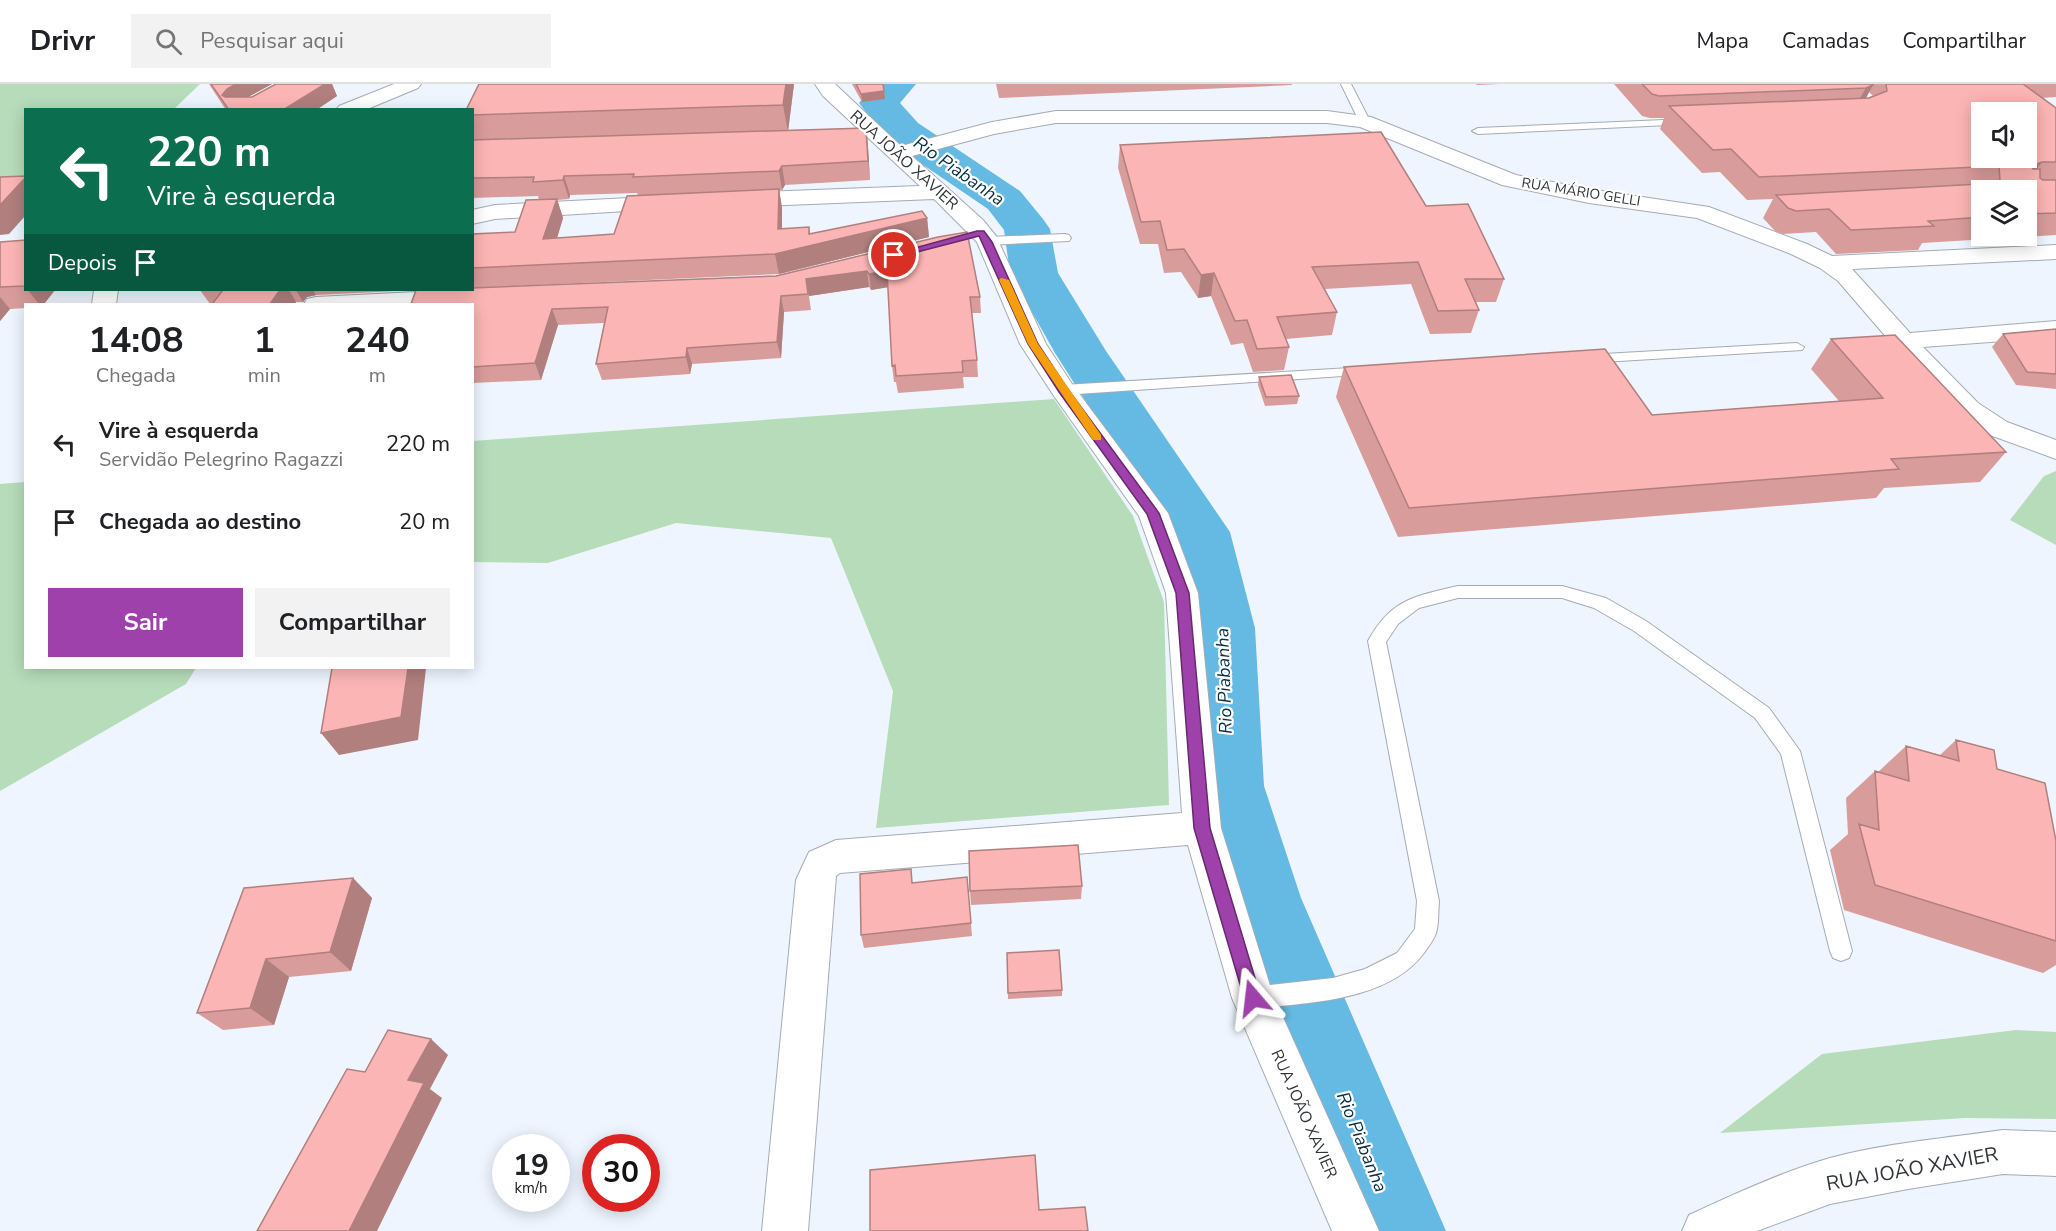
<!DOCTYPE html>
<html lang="pt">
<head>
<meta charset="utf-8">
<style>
	:root { --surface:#fff; --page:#f2f2f2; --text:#202124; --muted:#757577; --line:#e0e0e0; --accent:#9f41aa }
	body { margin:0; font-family:"Nunito Sans",sans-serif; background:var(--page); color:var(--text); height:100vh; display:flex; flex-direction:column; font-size:22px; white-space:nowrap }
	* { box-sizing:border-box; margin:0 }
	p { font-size:20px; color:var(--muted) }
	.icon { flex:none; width:33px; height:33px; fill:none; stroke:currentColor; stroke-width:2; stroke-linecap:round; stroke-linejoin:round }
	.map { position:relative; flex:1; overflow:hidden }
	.sheet { position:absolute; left:24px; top:219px; width:450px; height:366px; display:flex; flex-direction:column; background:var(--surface); border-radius:0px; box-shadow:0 3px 15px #0003 }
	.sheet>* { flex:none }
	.top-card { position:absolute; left:24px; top:24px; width:450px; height:183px; border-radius:0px; box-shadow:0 3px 15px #0003; background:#0b6e4f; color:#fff; overflow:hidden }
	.fabs { position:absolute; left:1971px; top:18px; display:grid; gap:12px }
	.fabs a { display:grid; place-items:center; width:66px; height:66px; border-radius:0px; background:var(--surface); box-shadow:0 3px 15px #0003; font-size:30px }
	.speed { position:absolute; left:492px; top:1050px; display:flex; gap:12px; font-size:30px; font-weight:700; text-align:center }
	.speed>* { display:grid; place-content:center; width:78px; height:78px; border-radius:50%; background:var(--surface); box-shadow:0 3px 15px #0003; line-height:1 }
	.speed small { font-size:15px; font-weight:400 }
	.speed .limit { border:9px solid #d22; background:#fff; color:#111 }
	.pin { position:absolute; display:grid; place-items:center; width:51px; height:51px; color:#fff; margin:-26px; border:3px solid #fff; border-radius:50%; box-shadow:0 2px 6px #0007 }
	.me { position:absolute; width:66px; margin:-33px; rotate:343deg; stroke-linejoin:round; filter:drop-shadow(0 0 4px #0008) }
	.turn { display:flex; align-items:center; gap:21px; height:126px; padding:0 24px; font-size:27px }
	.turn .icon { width:78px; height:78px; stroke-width:2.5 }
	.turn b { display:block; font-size:42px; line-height:51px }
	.then { display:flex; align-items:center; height:57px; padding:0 24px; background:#0003; gap:12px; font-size:22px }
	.eta { display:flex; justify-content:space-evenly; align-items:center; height:102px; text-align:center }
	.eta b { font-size:36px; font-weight:700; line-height:42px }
	.cta { display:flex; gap:12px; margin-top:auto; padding:12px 24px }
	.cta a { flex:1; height:69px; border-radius:0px; background:var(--accent); color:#fff; font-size:24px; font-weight:700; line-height:69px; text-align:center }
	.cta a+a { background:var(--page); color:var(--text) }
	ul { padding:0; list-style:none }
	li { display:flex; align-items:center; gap:18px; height:78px; padding:0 24px }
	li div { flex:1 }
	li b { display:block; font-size:22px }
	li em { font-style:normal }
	header { display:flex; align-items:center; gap:36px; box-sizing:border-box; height:84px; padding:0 30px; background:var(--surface); border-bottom:2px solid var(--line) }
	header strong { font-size:28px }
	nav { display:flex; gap:33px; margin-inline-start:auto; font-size:21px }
	.search { width:420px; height:54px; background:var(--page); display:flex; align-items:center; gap:15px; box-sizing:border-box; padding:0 21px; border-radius:0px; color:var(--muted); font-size:22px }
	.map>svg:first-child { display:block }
</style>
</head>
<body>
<header>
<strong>Drivr</strong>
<div class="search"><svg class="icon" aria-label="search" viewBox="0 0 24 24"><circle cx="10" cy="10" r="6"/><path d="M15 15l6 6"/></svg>Pesquisar aqui</div>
<nav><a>Mapa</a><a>Camadas</a><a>Compartilhar</a></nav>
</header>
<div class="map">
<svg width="2056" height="1147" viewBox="0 0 2056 1147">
	<rect width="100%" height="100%" fill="#eef5fe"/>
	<path fill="#b6dcba" d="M0,0H200L174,25L26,26L25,116L0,118Z
		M1054,315L1133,432L1164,518L1169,721L876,744L893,607L831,454L676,439L548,479L473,478V357Z
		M2056,387V461L2010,436L2044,392Z
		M25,398L26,584H196L186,600L0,707V400Z
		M2016,946L2056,948V1035L1965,1034L1720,1049L1822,970Z"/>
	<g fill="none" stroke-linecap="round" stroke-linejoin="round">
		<path fill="#65bae3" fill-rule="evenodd" d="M875,0H916L900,19L918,39L1020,107L1043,135L1050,145L1058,189L1106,267L1230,448L1255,544L1264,702L1301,814L1446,1147H1352L1223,814L1192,702L1191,544L1170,450L1055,269L1010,189L1004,146L988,125L888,57L859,19Z"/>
		<defs>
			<path id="service" d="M1341,0H1351L1370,37L1368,39H1360Z
				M1687,35L1691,36V40L1478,50L1472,47L1478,44Z
				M1065,150L1069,151L1071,154L1069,157L988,161L982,157L988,153Z
				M1797,259L1804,263L1802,266L1586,279L1579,275L1586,271Z
				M1367,283L1374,287L1372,290L1063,311L1056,306L1063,301Z
				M1458,502H1562L1606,514L1646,537L1769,624L1800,667L1852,867L1849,874L1841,877L1833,874L1830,867L1781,670L1755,634L1634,547L1594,524L1562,514H1458L1419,524L1398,540L1386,558L1439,817C1438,827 1439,840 1436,849C1434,856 1428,863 1424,869C1387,918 1309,918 1253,925L1245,922L1242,914L1245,906L1253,903L1333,894L1365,885L1397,869L1415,845L1417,817L1368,557C1391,515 1415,512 1458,502Z"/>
			<path id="minor" d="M394,0H421L418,4L365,26H336L339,22Z
				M815,0H835L901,62L992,38L1056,27H1327L1371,33L1516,91L1589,105L1709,123L1807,160L1832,172L2056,161V175L1852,185L1910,249L2056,237V253L1923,263L1978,319L2007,338L2056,356V375L1987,350L1958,331L1894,262L1838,197L1820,184L1791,170L1697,134L1589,119L1502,101L1360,43L1327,39H1056L994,50L912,72L983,136L996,152L1046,260L1072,300L1168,429L1198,509L1221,744L1273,911L1379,1147H1332L1232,914L1188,761L840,789L836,792L808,1147H762L796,796L809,768L836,756L1182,729L1166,509L1139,432L1054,312L1020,260L977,158L934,115L735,123L727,121L724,116L727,111L735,109L920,102L823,12Z
				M668,112L676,114L679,119L676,124L495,135L472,140V126L495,121Z
				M94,206H118L116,220H92Z
				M457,206L466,208L469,213L466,218L454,220H304L307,215L316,213Z
				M2003,1046L2056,1048V1092L2003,1090L1908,1105L1830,1120L1757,1147H1682L1689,1131C1734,1110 1782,1088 1830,1074C1886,1059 1946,1054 2003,1046Z"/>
		</defs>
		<use href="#service" stroke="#a4abb3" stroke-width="2"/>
		<use href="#minor" stroke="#a4abb3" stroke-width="2"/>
		<use href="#service" fill="#fff" fill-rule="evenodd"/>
		<use href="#minor" fill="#fff" fill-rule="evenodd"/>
	</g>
	<path fill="#d89c9b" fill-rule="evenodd" d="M209,0H272L248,13H252L276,0H332L337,12L316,26H226Z
		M479,0H794L788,46L866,44L870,96L785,101L782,106H779L782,124V145L810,150L927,134L929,153L779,190L472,204V150L515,148L539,116L538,112L472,114V26ZM637,109L638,111L614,150L557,154L563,134L557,116L569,115L570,111Z
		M852,0H883L885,15L862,18Z
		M996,0H1292V1L999,14Z
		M1476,0H1500L1477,1Z
		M1614,0H2056V13L2042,14L2056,24V151L1922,159L1918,166L1836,170L1816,148L1783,150L1775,147L1763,134L1773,115L1747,116L1720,88L1702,89L1660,45L1664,34H1650L1642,32ZM1869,8L1873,12L1866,14ZM1982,106H2026V152H1982Z
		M1120,61L1426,122L1504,195L1496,218H1476L1479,226L1471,249L1430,250L1411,200L1325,205L1337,228L1332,251L1286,255L1289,263L1284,286L1253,288L1243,259L1231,261L1211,212L1198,214L1181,188L1164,189L1158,160H1140L1118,84Z
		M938,153L980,213L981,229H972L977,276L978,293H963L964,304L898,309L896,298H894L892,282L888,203L871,206L869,203L809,212L811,226L784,228L781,274L692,280L690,290L602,296L596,280L604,239L558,241L541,296L472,299V220L416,206L316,211L307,213L303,218H296L295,220H210L200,206H432L776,192Z
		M26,156V206H55L44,220H26V224L10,225L0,237V158Z
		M2056,245V305L2016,301L1992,263L2003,250Z
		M1831,255L2006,368L1980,398L1884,404L1876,414L1398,453L1336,313L1344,283L1652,331L1839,317L1811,285Z
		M1259,293L1299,312L1297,320L1265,322L1258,301Z
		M1956,656L1997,685L2056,857V881L2043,889L1844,826L1830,766L1848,750L1846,714L1875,687L1878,688L1906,662L1940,671Z
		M967,793L972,852L864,864L861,851L914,799Z
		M353,794L372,814L351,887L289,893L274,941L223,946L197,929Z
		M1082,802L1081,815L971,821L970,807Z
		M1007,869L1062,906V912L1008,915Z"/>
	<path fill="#b07f7e" d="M236,0H272L235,20L222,11L227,5Z
		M325,0H332L337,12L316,26H283Z
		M786,0H794L788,48L783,21Z
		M1873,1L1861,23L1853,26L1866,4Z
		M884,7L885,15L862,18L861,10Z
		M866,44L868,62L870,96L868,77Z
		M2042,78L2025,101L2031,82Z
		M782,82L785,101L782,106L779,87Z
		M564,92L570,111L569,115L563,96Z
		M26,93V131L9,150L0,151V121Z
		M779,105L782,124V165L778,145Z
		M557,115L563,134L551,174L543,155Z
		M927,134L929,153L779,190L775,170L809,150V143L812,161Z
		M867,187L869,203L809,212L806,195Z
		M887,187L889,203L871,206L869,190Z
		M1214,189L1211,212L1198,214L1201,191Z
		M28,206H55L44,220H39Z
		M280,206H289L296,218L295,220H270Z
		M296,206H313L316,211L307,213L303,218Z
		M781,212L784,228L781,274L777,258Z
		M0,213L10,225L0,237Z
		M552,225L558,241L541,296L535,279Z
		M687,264L692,280L690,290L686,273Z
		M408,584H426L418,656L339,671L321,649Z
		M353,794L372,814L351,887L330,868Z
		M266,875L289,893L274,941L250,924Z
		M431,955L448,971L430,1005L442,1014L377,1147H349L408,996Z"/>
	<path fill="#fbb5b4" stroke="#b07f7e" stroke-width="1.5" fill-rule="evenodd" d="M211,0H236L227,5L222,11L225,13H252L276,0H325L283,26H229Z
		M479,0H786L783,21L472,31V26H466Z
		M856,0H883L884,7L861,10Z
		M1642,0H1873V1L1866,4L1659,12L1652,10Z
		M1886,0H2023L2056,24V78H2042L2031,82L2033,85H2040V94L2043,96H2056V129L2026,130V106H1982V133L1928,137L1934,142L1851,146L1829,125L1796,127L1788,124L1776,111L1998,99L2000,97L1999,82L1759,93L1731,65L1713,66L1669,22L1869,14L1887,7ZM1982,28H2026V74H1982Z
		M866,44L868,77L782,82L779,87L633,93L634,90L564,92L563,96L533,98L534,93L472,94V56Z
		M1381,48L1426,122L1468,120L1504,195H1465L1479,226L1438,227L1418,178L1312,183L1337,228L1277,233L1289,263L1257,265L1247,236L1235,237L1214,189L1201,191L1184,165L1167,166L1160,137L1141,138L1120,61Z
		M26,92V93L0,121V93Z
		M779,105L778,145L809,143V150L922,127L927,134L775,170L472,184V150L515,148L526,116L557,115L543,155L614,150L627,112Z
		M967,148L980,213H970L977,276L962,277L963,288L896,292L895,281L892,282L887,187L869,190L867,187L806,195L808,210L781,212L777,258L687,264L686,273L596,280L608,223L552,225L535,279L472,283V220H411L416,206H472V204L776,192L938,153Z
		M26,156V201L25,202L0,203V158Z
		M223,206H280L270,220H212Z
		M2056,245V290L2027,288L2003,250Z
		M1895,251L2006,368L1891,375L1899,385L1409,424L1344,283L1605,265L1652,331L1883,314L1831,255Z
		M1291,291L1299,312L1266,313L1259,293Z
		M332,584H408L401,633L321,649Z
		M1956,656L1994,666L1997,685L2045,699L2056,757V857L1875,801L1859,740L1879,746L1875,687L1909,697L1906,662L1959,677Z
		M1078,761L1082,802L970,807L969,767Z
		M911,785L912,799L967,793L971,839L861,851L860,790Z
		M353,794L330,868L266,875L250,924L197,929L244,804Z
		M1059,866L1062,906L1008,909L1007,869Z
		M388,946L431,955L408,996L424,999L349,1147H257L347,985L365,988Z
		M1035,1071L1039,1126L1085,1123L1088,1147H870V1086Z"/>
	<path fill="#9f41aa" stroke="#672a6e" stroke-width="1.5" d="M977,147H984L992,158L1038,260L1067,304L1159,429L1189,509L1210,744L1261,914L1259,920L1253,922L1247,920L1244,914L1194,744L1176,509L1147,430L1059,308L1028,260L979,152L894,174L889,171Z"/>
	<path fill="#f59e0b" d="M1001,194L1009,196L1038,260L1101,351V356H1093L1028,260L999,196Z"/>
	<g text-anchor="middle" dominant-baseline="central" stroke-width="4.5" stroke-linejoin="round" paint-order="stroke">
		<g font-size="14" fill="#313438" stroke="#fff">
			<text transform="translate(1581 108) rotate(9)">RUA MÁRIO GELLI</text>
		</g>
		<g font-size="16" fill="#313438" stroke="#fff">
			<text transform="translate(904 76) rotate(42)">RUA JOÃO XAVIER</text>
			<text transform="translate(1304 1030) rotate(66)">RUA JOÃO XAVIER</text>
		</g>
		<g font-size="18" font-style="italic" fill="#072f40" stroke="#fff">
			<text transform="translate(959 87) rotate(35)">Rio Piabanha</text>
			<text transform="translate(1224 597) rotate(-92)">Rio Piabanha</text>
			<text transform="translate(1362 1058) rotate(68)">Rio Piabanha</text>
		</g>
		<g font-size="20" fill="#313438" stroke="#fff">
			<text transform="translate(1912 1085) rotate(-10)">RUA JOÃO XAVIER</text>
		</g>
	</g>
</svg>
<div class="fabs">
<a><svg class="icon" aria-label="sound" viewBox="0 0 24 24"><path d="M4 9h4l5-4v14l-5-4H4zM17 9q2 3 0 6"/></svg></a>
<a><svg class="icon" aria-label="layers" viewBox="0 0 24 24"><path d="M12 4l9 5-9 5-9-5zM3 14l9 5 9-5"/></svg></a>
</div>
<div class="speed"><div>19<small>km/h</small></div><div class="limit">30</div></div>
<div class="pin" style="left:894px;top:171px;background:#d93025"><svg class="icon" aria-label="arrive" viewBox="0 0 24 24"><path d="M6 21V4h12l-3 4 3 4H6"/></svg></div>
<svg class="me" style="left:1253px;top:914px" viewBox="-20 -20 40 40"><path d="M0-17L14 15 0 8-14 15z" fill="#9f41aa" stroke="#fff" stroke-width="4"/></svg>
<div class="top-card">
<div class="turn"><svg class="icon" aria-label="left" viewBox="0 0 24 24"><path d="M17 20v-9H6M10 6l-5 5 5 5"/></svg><div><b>220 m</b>Vire à esquerda</div></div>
<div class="then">Depois<svg class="icon" aria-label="arrive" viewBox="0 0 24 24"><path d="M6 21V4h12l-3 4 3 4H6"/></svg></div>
</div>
<section class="sheet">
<div class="eta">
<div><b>14:08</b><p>Chegada</p></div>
<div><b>1</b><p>min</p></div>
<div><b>240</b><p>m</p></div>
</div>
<ul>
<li><svg class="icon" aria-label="left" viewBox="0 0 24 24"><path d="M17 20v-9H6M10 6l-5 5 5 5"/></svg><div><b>Vire à esquerda</b><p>Servidão Pelegrino Ragazzi</p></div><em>220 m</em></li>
<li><svg class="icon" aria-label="arrive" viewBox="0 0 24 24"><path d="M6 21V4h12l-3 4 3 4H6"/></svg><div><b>Chegada ao destino</b></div><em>20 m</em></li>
</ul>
<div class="cta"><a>Sair</a><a>Compartilhar</a></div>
</section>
</div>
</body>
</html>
